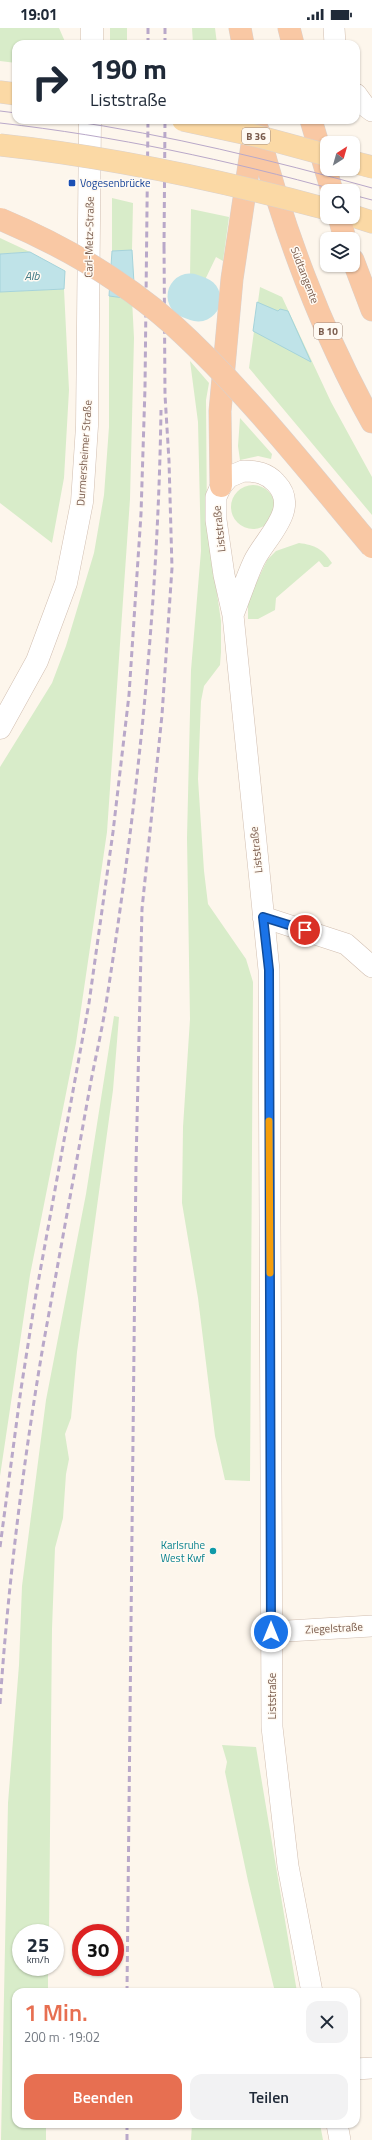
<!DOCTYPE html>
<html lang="de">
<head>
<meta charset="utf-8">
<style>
	:root { --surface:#fff; --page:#f2f2f3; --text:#1f2937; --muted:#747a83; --accent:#e76f51 }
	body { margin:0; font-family:"Titillium Web",sans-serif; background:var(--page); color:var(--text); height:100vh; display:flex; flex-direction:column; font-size:15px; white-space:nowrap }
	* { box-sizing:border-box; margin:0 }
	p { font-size:13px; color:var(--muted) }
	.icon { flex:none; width:22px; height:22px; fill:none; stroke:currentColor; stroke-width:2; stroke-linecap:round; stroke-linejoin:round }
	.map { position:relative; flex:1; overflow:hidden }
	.drawer { position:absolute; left:12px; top:1960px; width:348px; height:140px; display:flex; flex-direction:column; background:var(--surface); border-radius:12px; box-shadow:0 1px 3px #0004 }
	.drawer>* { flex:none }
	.banner { position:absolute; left:12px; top:12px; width:348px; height:84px; border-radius:12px; box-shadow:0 1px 3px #0004; background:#fff; color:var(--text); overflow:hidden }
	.needle { width:26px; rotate:37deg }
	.controls { position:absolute; left:320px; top:108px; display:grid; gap:8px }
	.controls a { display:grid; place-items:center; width:40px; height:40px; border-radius:8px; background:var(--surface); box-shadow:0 1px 3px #0004; font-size:20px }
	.speed { position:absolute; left:12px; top:1896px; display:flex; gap:8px; font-size:20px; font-weight:700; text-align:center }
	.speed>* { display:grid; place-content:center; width:52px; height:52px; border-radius:50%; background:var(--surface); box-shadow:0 1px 3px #0004; line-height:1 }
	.speed small { font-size:10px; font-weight:400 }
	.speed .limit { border:6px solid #d22; background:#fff; color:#111 }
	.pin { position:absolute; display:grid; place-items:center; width:34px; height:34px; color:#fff; margin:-17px; border:2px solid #fff; border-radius:50%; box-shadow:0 1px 4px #0007 }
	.me { position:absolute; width:44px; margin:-22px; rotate:0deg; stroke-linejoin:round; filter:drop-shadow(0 0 3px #0008) }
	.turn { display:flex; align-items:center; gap:14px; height:84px; padding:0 12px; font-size:18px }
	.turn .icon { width:52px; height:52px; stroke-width:2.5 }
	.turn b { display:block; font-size:28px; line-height:34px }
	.round { display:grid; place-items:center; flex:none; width:42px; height:42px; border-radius:12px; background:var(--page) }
	.overview { display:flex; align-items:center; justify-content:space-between; height:68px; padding:0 12px }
	h1 { font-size:24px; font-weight:600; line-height:30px; color:var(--accent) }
	.cta { display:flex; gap:8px; margin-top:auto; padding:8px 12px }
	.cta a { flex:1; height:46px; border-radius:12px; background:var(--accent); color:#fff; font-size:16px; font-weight:600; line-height:46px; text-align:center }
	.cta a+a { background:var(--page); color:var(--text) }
	.status { display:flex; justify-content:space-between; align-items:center; height:28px; padding:0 20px; background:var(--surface); direction:ltr }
	.status svg { height:11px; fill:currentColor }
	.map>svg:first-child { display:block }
</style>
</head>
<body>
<div class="status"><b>19:01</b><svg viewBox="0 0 49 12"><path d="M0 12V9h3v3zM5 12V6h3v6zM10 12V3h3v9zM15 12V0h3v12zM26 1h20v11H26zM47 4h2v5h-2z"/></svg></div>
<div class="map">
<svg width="372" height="2112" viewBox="0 0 372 2112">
	<rect width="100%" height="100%" fill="#fdf6ec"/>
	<path fill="#d8ecc9" d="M0,0H59L66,16H16V35L0,33Z
		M110,0H127V16H110Z
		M192,0H215L217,16H193Z
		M112,170L133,175L132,222L112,223Z
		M191,181L229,189L223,233L216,229L203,256L190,250Z
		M0,210L30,224L0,226Z
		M260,259L282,269L331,374L372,449V487L249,340Z
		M64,261L69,362L64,450L52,515L0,475V264Z
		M109,268L132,271L134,310L130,471L107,804L76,1015L30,1247L0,1448V739L52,655L66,618L94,525L104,467L109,399Z
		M190,333L209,355L206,372L207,497L221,593V624L220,637L204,658L201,673L198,751L204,843L208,876L246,931L253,954L250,1453L225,1452L215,1408L198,1270L182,1175L183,1099L190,991L187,810L191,642L201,523L198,394Z
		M240,390L272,426L271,431L258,428L240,432L238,418Z
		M231 479a22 22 0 1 1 44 0a22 22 0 1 1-44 0Z
		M299,515C315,517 323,521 332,535L328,539H324L319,533L276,570L275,582L258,591H248V573L267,532L276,523Z
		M114,988L119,989L113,1062L77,1324L71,1390L65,1406L69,1431L66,1446L63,1490L55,1520L52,1601L49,1905H21V1939H48V1964H16V2096H46V2112H1L8,1775L19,1637L22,1558L46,1372L86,1166Z
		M222,1717L256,1719L297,1964H275L248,1853L225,1744L227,1734Z
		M192,2096H320L323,2112H191Z"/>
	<path fill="#bfe3e8" stroke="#a5d3da" d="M132,222L134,255L132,271L109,268L112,223Z
		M30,224L65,243L64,261L0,264V226Z
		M257,274L278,283L280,281L288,283L311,334L253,303Z"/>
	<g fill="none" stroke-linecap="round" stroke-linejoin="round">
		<path stroke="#bfe3e8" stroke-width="45" d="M190,268L198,271"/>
		<defs>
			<path id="minor" d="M334,0L335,16
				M356,66L364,77L372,83
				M243,443C257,443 267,445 276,455C301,481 265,510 254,533C246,550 240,569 233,587L224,547L216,492V469L221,458L229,449Z
				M233,587L269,942L272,1699L288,1838L312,1964
				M263,889L346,916L372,939
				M271,1604L372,1598
				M356,2041L372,2040
				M337,2096L340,2112"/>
			<path id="tertiary" d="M92,16V0
				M0,700L37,633L66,555L82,474L87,398L90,92"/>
			<path id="primary" d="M0,64L16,66
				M353,134L372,139
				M353,188L372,194"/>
			<path id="trunk" d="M240,0L243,16
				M289,0L293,16
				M311,92L332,163
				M258,102C282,199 323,307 372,394
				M339,189L345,211
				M353,232L372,282
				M221,458L220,383L232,251L252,117V92"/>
		</defs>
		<use href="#minor" stroke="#d1beb0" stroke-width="22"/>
		<use href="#tertiary" stroke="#d1beb0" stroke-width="23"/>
		<use href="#primary" stroke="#dad1cd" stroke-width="23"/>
		<use href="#trunk" stroke="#dad1cd" stroke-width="23"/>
		<use href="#minor" stroke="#fff" stroke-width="21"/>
		<use href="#tertiary" stroke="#fff" stroke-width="22"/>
		<use href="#primary" stroke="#fbd9a5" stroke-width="22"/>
		<use href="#trunk" stroke="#f9c8a4" stroke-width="22"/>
		<path stroke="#b9a8c9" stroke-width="1" d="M0,83L16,85
			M65,92C169,107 271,132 372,160
			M0,95C115,108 228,132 339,163
			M353,167L372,172"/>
		<path stroke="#b9a8c9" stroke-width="3" stroke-dasharray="6 4" stroke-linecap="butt" d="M148,16V0
			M165,16V0
			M164,220L165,92
			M0,1519L21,1361L36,1266L89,975L113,804L129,667L141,486L145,360L148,92
			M0,1676C8,1557 23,1436 43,1318C59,1230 75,1142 91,1053C96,1027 102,1002 106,976C137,779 158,581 161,382
			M127,1964L136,1137L142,881L162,687L172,540L169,433L165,367L164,214
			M127,2112V2096"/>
		<defs>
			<path id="primary-bridge" d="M183,92L257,108L327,127
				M0,117C111,129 219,152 327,181"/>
			<path id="trunk-bridge" d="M0,191C62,217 122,252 172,296C246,363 308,443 372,519"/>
		</defs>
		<use href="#primary-bridge" stroke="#dad1cd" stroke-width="23" stroke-linecap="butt"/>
		<use href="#trunk-bridge" stroke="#dad1cd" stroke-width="23" stroke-linecap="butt"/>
		<use href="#primary-bridge" stroke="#fbd9a5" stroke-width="22"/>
		<use href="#trunk-bridge" stroke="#f9c8a4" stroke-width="22"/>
	</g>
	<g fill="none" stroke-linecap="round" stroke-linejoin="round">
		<defs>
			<path id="route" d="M271,1604L269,942L263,889L305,902"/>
		</defs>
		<use href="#route" stroke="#114b97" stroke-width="10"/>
		<use href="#route" stroke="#1a73e8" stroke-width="7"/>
		<path stroke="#f59e0b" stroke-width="7" d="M269,1093L270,1245"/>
	</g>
	<rect fill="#1a4fb4" stroke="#fffaf3" stroke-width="1.5" x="68" y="151" width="8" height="8" rx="2"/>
	<circle fill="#0f9aa8" stroke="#fffaf3" stroke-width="1.5" cx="213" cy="1523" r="4"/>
	<g text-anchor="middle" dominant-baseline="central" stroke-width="3" stroke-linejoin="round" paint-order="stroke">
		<g fill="#fffaf3" stroke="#a28b7f" stroke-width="1">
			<rect x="242" y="100" width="28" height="16" rx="3"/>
			<rect x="314" y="295" width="28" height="16" rx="3"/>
		</g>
		<g font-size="10" font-weight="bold" fill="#7a5c4d">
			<text x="256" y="108">B 36</text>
			<text x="328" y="303">B 10</text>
		</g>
		<g font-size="11" fill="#164399" stroke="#fffaf3" text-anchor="start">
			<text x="80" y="155">Vogesenbrücke</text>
		</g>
		<g font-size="11" fill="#7a5c4d" stroke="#fffaf3">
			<text transform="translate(89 209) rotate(-89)">Carl-Metz-Straße</text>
			<text transform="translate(305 247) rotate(69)">Südtangente</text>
			<text transform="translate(84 425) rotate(-86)">Durmersheimer Straße</text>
			<text transform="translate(219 501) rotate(-96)">Liststraße</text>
			<text transform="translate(256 822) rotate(-96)">Liststraße</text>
			<text transform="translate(334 1600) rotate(-3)">Ziegelstraße</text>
			<text transform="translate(272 1668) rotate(-90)">Liststraße</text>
		</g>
		<g font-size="11" fill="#0d838f" stroke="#fffaf3" text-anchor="end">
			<text x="205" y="1517">Karlsruhe<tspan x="205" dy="13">West Kwf</tspan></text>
		</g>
		<g font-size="12" font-style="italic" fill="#437c86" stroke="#fffaf3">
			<text x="32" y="247">Alb</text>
		</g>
	</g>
</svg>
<div class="controls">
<a><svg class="needle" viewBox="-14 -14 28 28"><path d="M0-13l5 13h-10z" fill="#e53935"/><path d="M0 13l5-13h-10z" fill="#747a83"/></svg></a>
<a><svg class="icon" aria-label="search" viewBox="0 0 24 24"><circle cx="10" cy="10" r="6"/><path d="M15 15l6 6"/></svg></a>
<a><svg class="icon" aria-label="layers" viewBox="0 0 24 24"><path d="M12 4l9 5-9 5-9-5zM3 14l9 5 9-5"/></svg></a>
</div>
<div class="speed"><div>25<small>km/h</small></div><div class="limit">30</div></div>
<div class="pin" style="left:305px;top:902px;background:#d93025"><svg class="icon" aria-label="arrive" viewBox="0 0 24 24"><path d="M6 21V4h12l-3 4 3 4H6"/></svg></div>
<svg class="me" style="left:271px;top:1604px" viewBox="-20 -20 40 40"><circle r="17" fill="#1a73e8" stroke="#fff" stroke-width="3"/><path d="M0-11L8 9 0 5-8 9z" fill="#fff"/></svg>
<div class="banner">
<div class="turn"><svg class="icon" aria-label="right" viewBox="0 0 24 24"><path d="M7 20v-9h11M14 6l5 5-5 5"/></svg><div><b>190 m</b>Liststraße</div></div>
</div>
<section class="drawer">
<div class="overview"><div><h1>1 Min.</h1><p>200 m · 19:02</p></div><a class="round"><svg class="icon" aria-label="close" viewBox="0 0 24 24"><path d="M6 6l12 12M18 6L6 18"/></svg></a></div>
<div class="cta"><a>Beenden</a><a>Teilen</a></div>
</section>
</div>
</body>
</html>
